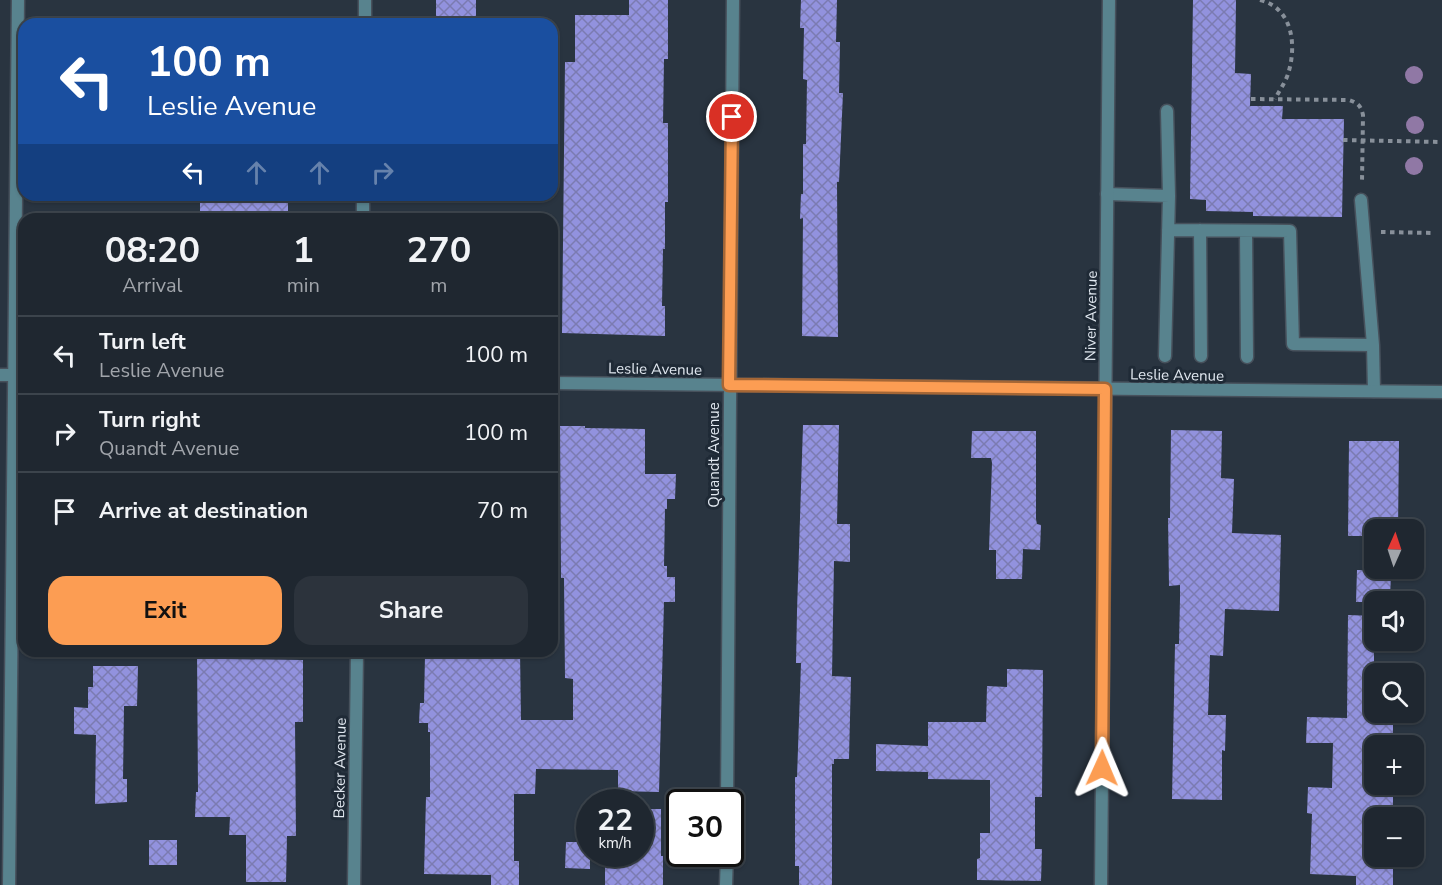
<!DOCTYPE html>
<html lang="en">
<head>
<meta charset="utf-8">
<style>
	:root { --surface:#1f2730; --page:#2c333c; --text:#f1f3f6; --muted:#a1a5ab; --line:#3c444c; --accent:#fc9d53 }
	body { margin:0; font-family:"Nunito Sans",sans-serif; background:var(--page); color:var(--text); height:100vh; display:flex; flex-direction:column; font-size:22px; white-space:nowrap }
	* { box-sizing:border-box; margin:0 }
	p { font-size:20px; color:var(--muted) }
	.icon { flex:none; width:33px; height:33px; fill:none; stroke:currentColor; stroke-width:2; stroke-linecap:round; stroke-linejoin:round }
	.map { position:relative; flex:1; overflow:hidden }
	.side { position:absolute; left:18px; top:213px; width:540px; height:444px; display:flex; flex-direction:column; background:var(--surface); border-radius:18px; box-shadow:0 2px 4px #0004,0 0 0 2px var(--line) }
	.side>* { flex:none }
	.guide { position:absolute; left:18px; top:18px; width:540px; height:183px; border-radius:18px; box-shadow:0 2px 4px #0004,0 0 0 2px var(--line); background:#1a4fa0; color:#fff; overflow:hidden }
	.needle { width:39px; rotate:3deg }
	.tools { position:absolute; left:1364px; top:519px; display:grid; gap:12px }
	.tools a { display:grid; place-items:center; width:60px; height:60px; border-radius:12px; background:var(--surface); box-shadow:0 2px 4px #0004,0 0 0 2px var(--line); font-size:30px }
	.speed { position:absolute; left:576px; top:789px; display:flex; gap:12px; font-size:30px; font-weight:700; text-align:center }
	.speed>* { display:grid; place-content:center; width:78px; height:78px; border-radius:50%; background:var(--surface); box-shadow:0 2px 4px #0004,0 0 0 2px var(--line); line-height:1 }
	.speed small { font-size:15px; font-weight:400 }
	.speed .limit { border:3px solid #111; border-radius:9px; background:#fff; color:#111 }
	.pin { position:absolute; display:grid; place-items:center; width:51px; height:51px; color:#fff; margin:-26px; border:3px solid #fff; border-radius:50%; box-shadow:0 2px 6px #0007 }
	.me { position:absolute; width:66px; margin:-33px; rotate:1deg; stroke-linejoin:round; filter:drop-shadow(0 0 4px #0008) }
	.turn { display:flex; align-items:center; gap:21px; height:126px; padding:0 30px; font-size:27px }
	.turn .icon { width:78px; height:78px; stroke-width:2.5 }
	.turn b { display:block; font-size:42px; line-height:51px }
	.lanes { display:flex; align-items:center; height:57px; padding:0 30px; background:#0003; justify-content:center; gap:30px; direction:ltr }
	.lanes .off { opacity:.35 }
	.eta { display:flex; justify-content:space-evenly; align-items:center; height:102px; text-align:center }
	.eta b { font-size:36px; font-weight:700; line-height:42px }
	.primary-button { display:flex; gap:12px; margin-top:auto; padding:12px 30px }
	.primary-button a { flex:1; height:69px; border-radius:18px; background:var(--accent); color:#111; font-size:24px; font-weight:700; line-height:69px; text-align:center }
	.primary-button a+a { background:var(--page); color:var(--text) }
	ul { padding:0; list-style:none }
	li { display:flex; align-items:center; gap:18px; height:78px; padding:0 30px; border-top:2px solid var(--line) }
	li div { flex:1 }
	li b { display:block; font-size:22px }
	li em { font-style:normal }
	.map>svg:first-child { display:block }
</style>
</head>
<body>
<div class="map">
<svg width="1442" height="885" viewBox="0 0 1442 885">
	<defs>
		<pattern id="building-cross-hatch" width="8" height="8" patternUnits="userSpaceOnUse" patternTransform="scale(1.5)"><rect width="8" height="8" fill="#9292de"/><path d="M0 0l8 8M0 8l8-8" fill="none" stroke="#7b7bb1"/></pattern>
	</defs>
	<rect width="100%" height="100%" fill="#293440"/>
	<path fill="url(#building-cross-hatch)" d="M436,0H476V24H436Z
		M629,0H668V59H664L663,123H668V202H665V249H663L662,306H665V336L562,333L565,62H575V15H629Z
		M801,0H837L836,42H840L839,93H843L839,182H837L838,337L802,336L803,218L800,219L801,194H803V144H806L807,80L803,79L804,28H800Z
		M1193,0H1236L1235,73L1251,74L1250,106H1283L1282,119H1344L1342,217L1253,216V212L1206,211V200L1190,199Z
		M252,195H288V219H200V199L252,200Z
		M803,425H839L837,524H850V562L834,561L832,676L851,677L849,759H834V764H832V885H799V866H795V777H797L801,663H796L797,611Z
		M560,426H585V428L645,429V474H676L675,499H667V509H665L664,566H667V577H675V602H664L659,792L618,791V770L536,769L535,794H514V861H519V885H491V875L424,874L426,797H430V732H428V723H419L420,703H424L425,655H494V651H520L521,720H573V679L565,678L564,578H561Z
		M1171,430L1222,431L1221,478L1234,479L1232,533L1281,535L1279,611L1225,609L1223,656L1210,655L1208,715H1226L1225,751L1222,750V800L1172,799L1175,644H1179L1180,598V585L1169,586L1168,518H1170Z
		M972,431H1036V519L1037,524L1041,525L1040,550L1023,549L1022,579H996V550H989L992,463L991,458H971Z
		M1349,441H1399L1398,530H1374V536H1348Z
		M1357,570L1391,571L1390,602H1356Z
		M1348,615L1374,616V712H1393V746H1374V784H1393V818H1374V864H1393V885H1356V876L1310,874L1312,814L1307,813L1308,787L1332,788L1333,743H1306L1307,717L1347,718Z
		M197,651H225V659L303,660V722H295L296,836H287L286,882H246V835H229L230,817H195L196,792H198Z
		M93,666H138L137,706H124L123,779H127V802L95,804L96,735L74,734V707L88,708V687H93Z
		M1007,669L1043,670L1042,797H1035V849H1042L1041,881L977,880V859L980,858V833H990V780L928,779V772L876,771V744L928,746V722H986L987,686L1007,687Z
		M640,809H661V856H663V885H605V855H640Z
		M149,840H177V865H149Z
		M566,842H590V869L565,868Z"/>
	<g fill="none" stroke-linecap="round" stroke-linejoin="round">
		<defs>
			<path id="lane" d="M1107,194L1169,196
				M1361,200L1373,345L1374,391
				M1168,230L1290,231L1293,344L1373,345
				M1200,230L1201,356
				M1246,231L1247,357
				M1165,356L1169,196L1167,111"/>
			<path id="street" d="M365,24V0
				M363,219V195
				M0,375H24
				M552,383L1442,392
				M727,802L733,0
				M9,885L18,0
				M354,885L357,651
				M726,885L727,854
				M1101,885L1109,0"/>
		</defs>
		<use href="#lane" stroke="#47515c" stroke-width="15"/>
		<use href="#street" stroke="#47515c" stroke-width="15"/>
		<path stroke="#88909a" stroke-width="4" stroke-dasharray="4.5 4.5" stroke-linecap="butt" d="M1260,0C1293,8 1297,46 1288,74C1285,83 1279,91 1275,99
			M1251,99L1349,100C1358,103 1361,106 1363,115L1362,182
			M1343,140L1442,142
			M1381,232L1434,233"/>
		<use href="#lane" stroke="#58838e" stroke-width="12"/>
		<use href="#street" stroke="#58838e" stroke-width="12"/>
	</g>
	<g fill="#9078a5">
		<circle cx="1414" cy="75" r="9"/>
		<circle cx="1415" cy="125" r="9"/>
		<circle cx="1414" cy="166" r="9"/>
	</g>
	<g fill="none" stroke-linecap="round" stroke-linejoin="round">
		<defs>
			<path id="route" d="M732,117L729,385L1105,389L1102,768"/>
		</defs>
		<use href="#route" stroke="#a46636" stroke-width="15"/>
		<use href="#route" stroke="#fc9d53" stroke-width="10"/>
	</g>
	<g text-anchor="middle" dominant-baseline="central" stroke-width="6" stroke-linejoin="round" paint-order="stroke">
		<g font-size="15" fill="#e2e9f1" stroke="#1f2a36">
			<text transform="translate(1091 316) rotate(-89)">Niver Avenue</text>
			<text transform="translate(655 369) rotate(1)">Leslie Avenue</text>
			<text transform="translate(1177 375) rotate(1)">Leslie Avenue</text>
			<text transform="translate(714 455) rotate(-90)">Quandt Avenue</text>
			<text transform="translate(340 768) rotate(-89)">Becker Avenue</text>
		</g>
	</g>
</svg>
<div class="tools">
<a><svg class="needle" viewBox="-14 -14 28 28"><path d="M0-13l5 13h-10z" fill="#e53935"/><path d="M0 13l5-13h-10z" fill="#a1a5ab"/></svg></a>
<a><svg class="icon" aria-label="sound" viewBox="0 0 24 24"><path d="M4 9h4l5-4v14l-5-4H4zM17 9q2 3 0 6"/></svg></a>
<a><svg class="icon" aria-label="search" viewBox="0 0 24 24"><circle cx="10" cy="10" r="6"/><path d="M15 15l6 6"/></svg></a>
<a>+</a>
<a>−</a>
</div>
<div class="speed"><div>22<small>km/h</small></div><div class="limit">30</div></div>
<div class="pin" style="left:732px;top:117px;background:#d93025"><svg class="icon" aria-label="arrive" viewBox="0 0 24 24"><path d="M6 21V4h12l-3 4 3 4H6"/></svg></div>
<svg class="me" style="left:1102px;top:768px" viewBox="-20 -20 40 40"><path d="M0-17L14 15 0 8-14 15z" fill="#fc9d53" stroke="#fff" stroke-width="4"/></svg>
<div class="guide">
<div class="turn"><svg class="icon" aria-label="left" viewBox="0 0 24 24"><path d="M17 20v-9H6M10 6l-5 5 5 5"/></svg><div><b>100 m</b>Leslie Avenue</div></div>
<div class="lanes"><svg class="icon" aria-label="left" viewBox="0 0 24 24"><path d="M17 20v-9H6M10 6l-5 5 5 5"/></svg><svg class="icon off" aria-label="ahead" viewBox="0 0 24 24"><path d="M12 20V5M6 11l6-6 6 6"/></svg><svg class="icon off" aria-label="ahead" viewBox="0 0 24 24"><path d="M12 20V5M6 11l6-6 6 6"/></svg><svg class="icon off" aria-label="right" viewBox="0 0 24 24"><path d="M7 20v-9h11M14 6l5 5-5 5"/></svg></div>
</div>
<section class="side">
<div class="eta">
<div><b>08:20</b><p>Arrival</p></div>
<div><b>1</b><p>min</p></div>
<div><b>270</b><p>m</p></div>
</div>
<ul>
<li><svg class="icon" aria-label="left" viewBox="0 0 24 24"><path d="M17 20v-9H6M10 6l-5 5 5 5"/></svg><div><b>Turn left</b><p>Leslie Avenue</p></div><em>100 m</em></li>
<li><svg class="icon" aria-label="right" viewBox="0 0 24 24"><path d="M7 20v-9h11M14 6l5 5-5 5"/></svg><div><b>Turn right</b><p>Quandt Avenue</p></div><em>100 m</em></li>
<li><svg class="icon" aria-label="arrive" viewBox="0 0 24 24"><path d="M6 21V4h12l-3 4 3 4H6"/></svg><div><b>Arrive at destination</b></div><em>70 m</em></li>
</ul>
<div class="primary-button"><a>Exit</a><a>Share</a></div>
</section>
</div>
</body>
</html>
